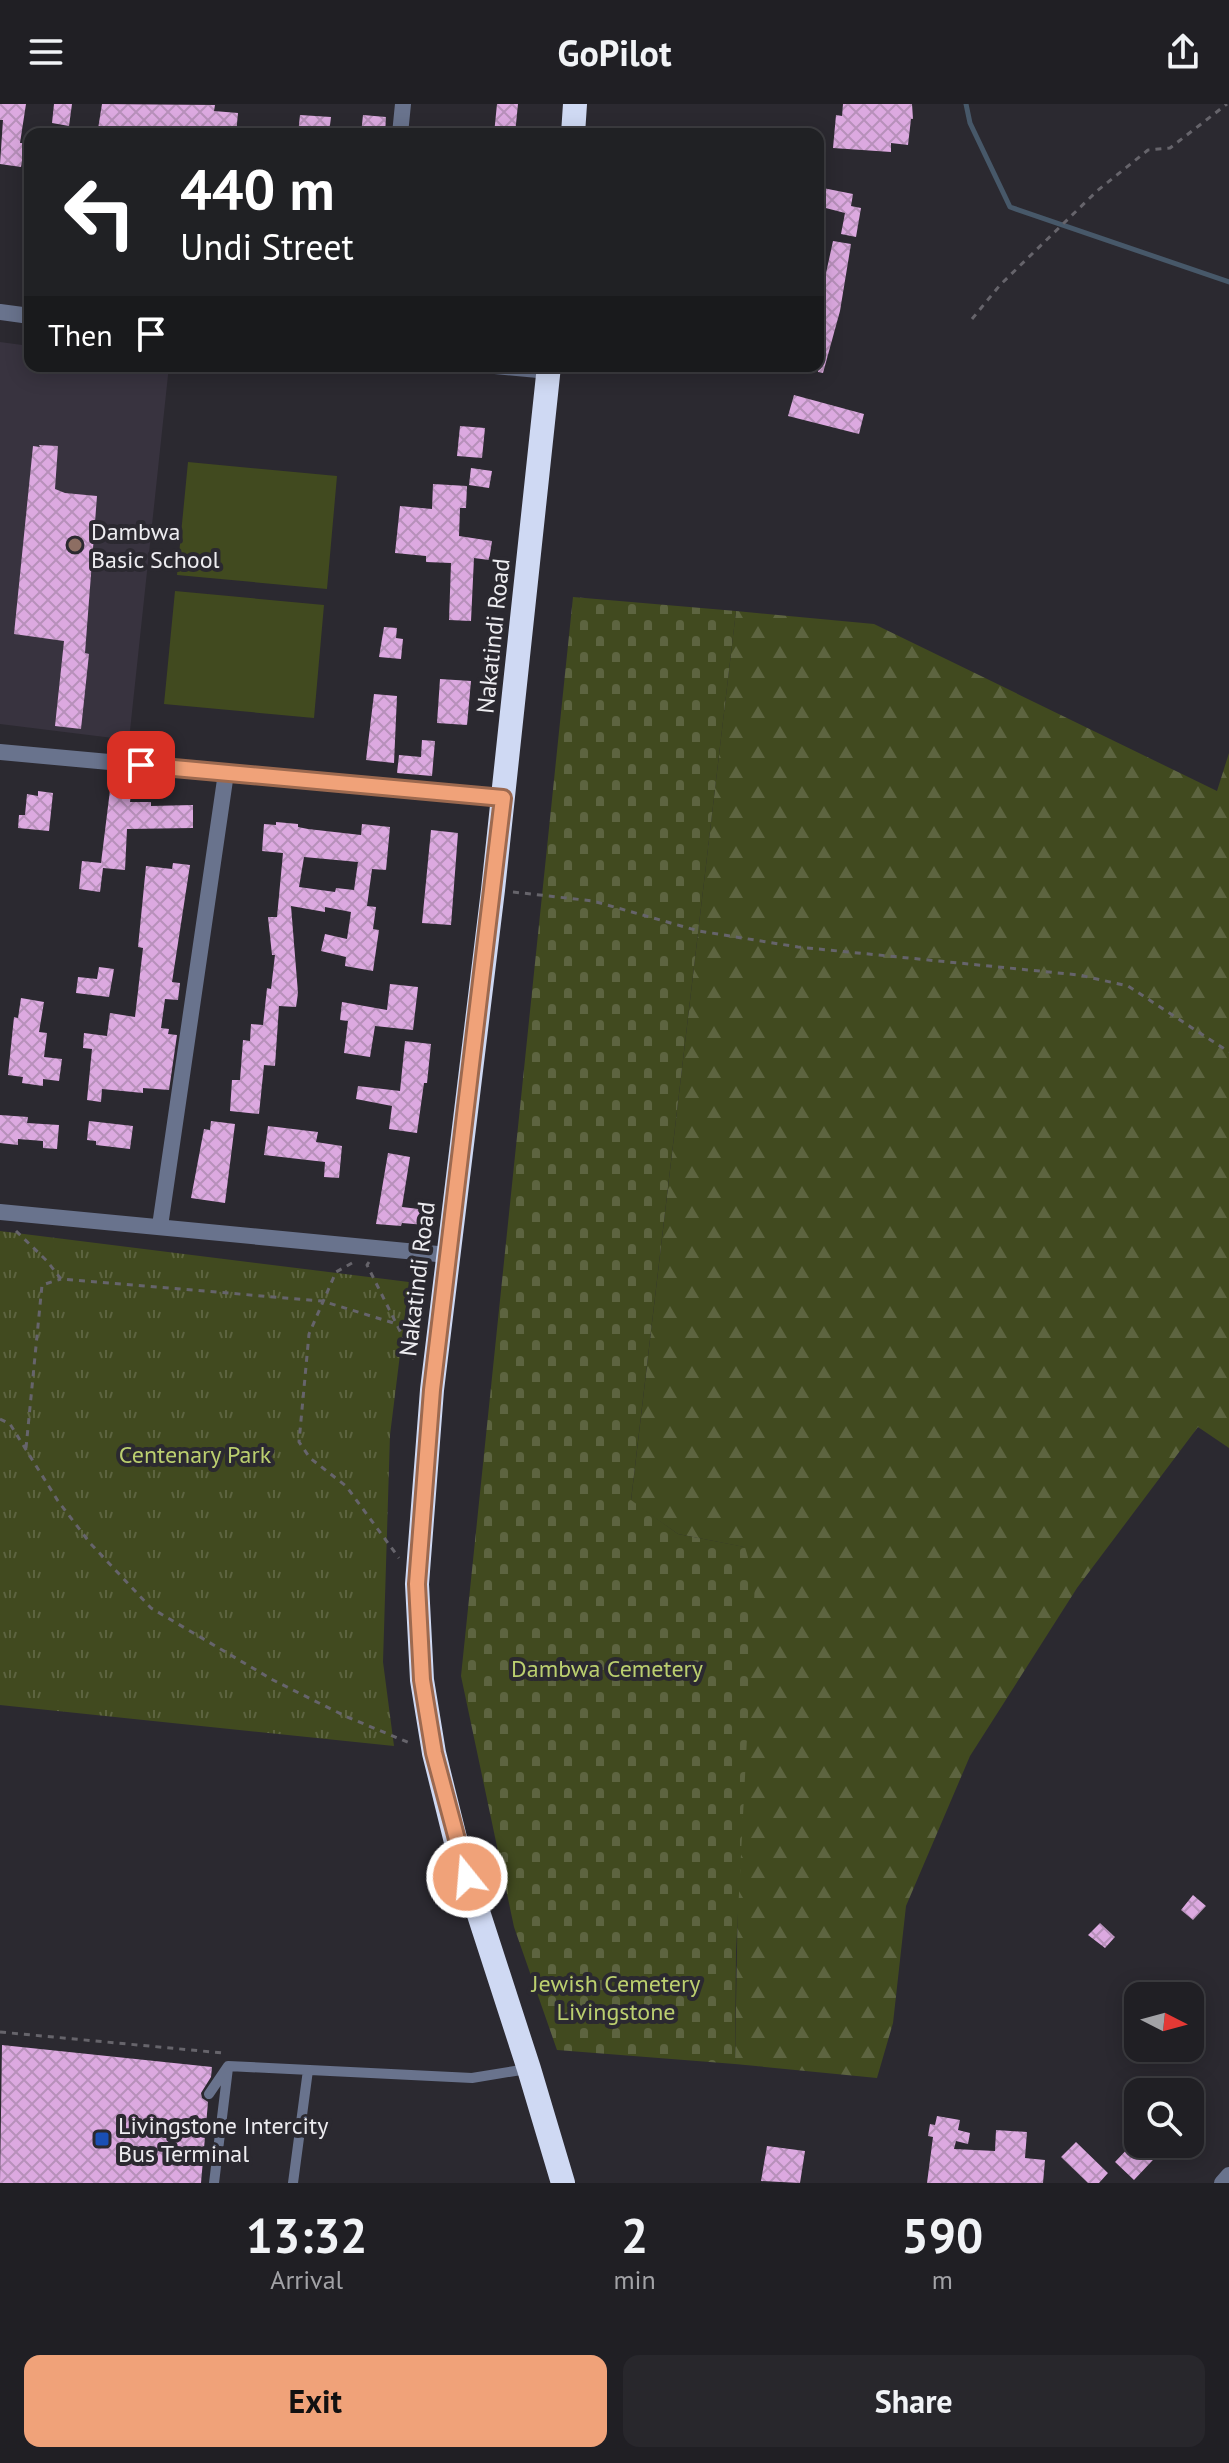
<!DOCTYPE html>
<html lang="en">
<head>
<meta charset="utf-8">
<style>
	:root { --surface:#201f24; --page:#28272c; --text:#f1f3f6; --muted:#a2a2a6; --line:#3d3d41; --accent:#f0a279 }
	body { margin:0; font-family:"PT Sans",sans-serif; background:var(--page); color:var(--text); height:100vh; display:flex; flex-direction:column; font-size:30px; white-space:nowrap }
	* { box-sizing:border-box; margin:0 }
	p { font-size:26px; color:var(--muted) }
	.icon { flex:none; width:44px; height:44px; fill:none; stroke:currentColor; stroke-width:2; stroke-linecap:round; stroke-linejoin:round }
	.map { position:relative; height:2079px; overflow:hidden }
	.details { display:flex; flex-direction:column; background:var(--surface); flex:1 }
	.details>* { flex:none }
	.guide { position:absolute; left:24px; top:24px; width:800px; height:244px; border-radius:16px; box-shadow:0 4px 20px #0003,0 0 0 2px var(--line); background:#202124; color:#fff; overflow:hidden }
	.needle { width:52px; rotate:96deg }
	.buttons { position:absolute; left:1124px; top:1878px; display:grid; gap:16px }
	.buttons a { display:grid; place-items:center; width:80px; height:80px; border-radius:16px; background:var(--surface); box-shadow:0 4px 20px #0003,0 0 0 2px var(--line); font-size:40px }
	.pin { position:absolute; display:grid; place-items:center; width:68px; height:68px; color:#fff; margin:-34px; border-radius:16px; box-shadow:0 4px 12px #0006 }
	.me { position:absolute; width:88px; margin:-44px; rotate:343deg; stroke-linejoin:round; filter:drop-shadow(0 0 6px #0008) }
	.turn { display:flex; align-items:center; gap:28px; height:168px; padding:0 24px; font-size:36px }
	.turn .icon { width:104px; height:104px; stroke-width:2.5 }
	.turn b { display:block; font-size:56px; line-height:68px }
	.then { display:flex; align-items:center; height:76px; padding:0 24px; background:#0003; gap:16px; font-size:30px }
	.eta { display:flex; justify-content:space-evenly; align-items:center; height:136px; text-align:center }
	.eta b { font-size:48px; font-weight:700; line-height:56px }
	.action { display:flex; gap:16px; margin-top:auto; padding:16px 24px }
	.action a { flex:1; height:92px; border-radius:16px; background:var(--accent); color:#111; font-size:32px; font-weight:700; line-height:92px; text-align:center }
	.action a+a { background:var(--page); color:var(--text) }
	header { display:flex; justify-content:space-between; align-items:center; height:104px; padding:0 24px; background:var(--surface); font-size:36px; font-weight:700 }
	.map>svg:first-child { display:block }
</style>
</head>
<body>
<header><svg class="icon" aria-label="menu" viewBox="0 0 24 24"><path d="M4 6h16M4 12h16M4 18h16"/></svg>GoPilot<svg class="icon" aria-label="share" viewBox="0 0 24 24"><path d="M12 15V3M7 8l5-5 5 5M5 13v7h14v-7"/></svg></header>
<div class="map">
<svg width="1229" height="2079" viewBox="0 0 1229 2079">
	<defs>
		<pattern id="grass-tufts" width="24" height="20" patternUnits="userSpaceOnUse" patternTransform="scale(2)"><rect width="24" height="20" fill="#414a1f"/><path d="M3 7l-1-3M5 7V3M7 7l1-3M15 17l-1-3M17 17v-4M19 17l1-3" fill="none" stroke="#5d6440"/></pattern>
		<pattern id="forest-firs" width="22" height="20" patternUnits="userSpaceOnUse" patternTransform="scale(2)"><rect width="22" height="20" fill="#414a1f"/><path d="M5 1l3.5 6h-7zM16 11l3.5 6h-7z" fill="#5d6440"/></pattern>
		<pattern id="cemetery-stones" width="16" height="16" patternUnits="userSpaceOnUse" patternTransform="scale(2)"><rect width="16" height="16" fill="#414a1f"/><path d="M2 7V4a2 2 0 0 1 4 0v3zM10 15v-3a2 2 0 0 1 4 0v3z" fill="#5d6440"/></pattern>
		<pattern id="building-cross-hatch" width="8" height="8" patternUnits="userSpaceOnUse" patternTransform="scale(2)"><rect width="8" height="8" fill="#dca9e0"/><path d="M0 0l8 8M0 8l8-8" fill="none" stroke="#b790ba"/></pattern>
	</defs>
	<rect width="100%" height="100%" fill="#2b2930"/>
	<path fill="#38333f" d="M0,238L30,242V262H169L129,636L0,620Z"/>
	<path fill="url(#grass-tufts)" d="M0,1127L409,1178L390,1331L383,1558L394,1642L0,1601Z"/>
	<path fill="url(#forest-firs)" d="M736,507L874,520L1217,687L1229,649V1344L1198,1323L1077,1484L970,1652L906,1802L893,1919L877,1974L735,1960L744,1443L678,1430L631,1397Z"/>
	<path fill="url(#cemetery-stones)" d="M573,493L736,507L631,1396L678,1430L745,1443L755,1478L736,1848L735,1960L557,1946L514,1823L461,1572Z"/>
	<path fill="#414a1f" d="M188,358L337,372L327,485L177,471Z
		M175,487L324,501L314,614L164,600Z"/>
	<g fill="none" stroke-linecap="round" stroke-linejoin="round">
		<path stroke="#475869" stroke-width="5" d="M966,0L970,19L1010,103L1229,178"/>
	</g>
	<path fill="url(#building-cross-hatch)" fill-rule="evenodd" d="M0,0H26L20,39H25L21,63L0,60L3,16H0Z
		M54,0H72L69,22L52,19Z
		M102,0L215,1L214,7L238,9L236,30L182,27L181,30H128L98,25Z
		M497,0H518L515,30H494Z
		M843,0H912L913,15H911L908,41L891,39V48L833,44L836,11L842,12Z
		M300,11L331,13L329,29L298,30Z
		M363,11L386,13L385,30H361Z
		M818,83L853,90L851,102L861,104L856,133L841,130L845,109L818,102Z
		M833,137L851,140L840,207L823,269L818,268V206Z
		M794,291L864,310L859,330L788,312Z
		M460,322L485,324L482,354L457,352Z
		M39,341L58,342L55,385L65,389L97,392L85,549L89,550L81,625L55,622L64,537L14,530L33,342L40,343Z
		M471,364L492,367L489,384L469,381Z
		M433,380L467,382L466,404H460L459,432L492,437L489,456L474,454L471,517L449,516L451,459L426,458V452L395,449L400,402L432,405Z
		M384,523L397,524L396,534L403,535L401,555L379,553Z
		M440,575L471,577L467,621L437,619Z
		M374,590L397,592L394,659L366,656Z
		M422,636L435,637L432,672L397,669L399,651L421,653Z
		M112,670L133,672L130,698H151V702L193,701V724L127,725L125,766L103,764L100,788L79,785L82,757L101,759Z
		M38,687L53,689L49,727L18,724L19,711H25L27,690L38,692Z
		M276,718L298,720V723L308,725L361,731L362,720L390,723L386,766L372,765L367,802L376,803L373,825L379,826L373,867L345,862L346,853L321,847L325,830L347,835L351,808L325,803V808L291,802L298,889L296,903L279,902L275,962L264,961L259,1010L230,1007L232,976H240L243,936L250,937L251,920L263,921L267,884L271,885L275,851H272L268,813H277L283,749L262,747L264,720L276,721ZM304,753L358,758L354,786L336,784L335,788L299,783Z
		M431,726L458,729L451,821L422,819Z
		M173,759L190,761L172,878L180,879L178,896L165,895L161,924L169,925L168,930L177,931L169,986L143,984V989L102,985L101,998L87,996L92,945L83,944L84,929L107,932L110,909L135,913L143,844L138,843L146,762L172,765Z
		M99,863L114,865L109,893L76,889L78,873L97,875Z
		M390,880L418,883L413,926L375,922L370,953L344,949L348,917L340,916L342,898L387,906Z
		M21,894L44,898L39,928L47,929L44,953L62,955L59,977L43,975V982L22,979L23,973L8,971L14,913L18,914Z
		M405,937L431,940L427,979H424L417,1029L389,1025L392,1002L356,995L358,982L400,987Z
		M0,1011L28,1013L27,1019L59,1021L57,1045L43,1044V1037L18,1035V1041L0,1039Z
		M89,1017L133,1022L130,1045L96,1041V1037L87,1036Z
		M211,1017L235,1020L225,1099L191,1094L204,1025L210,1026Z
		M268,1022L318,1028L316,1038L342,1042L339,1074L324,1073L325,1058L264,1051Z
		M388,1049L410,1053L402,1103L427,1106L425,1121L402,1119L401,1122L376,1120Z
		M1193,1791L1206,1802L1193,1816L1181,1806Z
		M1100,1819L1115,1833L1105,1844L1088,1831Z
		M2,1941L212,1963L211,1973L201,1989L202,1994L208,1998L201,2079H0Z
		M937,2012L960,2016L958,2026L970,2029L968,2040L956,2037L954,2045L995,2047L996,2026L1027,2028L1025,2054L1045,2056L1043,2079H927L933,2033L928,2032L930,2020L935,2021Z
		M1076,2038L1108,2069L1099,2079H1088L1061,2053Z
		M1132,2040H1168L1134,2076L1115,2058Z
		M767,2042L805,2047L800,2079L761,2077Z"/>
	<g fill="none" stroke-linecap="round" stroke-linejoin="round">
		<path stroke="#66646b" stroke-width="3" stroke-dasharray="6 6" stroke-linecap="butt" d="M972,215L1000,181L1097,87L1148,46L1170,44L1227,0
			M513,788L593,797L699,827L798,843L1079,871L1128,882L1229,948
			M16,1127L47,1157L61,1175L322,1197L397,1220
			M369,1158L367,1161L414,1255
			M352,1159L336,1168L309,1230L299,1338L310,1354L346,1382L399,1454
			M0,1315L10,1320L58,1397L90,1439L151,1504L273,1576L345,1612L412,1640
			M26,1344L42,1181L61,1175
			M0,1928L223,1949"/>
		<path stroke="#69738d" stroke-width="10" d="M209,1990L228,1962L472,1974L527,1965
			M214,2079L228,1964
			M293,2079L308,1966"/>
		<path stroke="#69738d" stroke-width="16" d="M400,30L403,0
			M0,208L30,212
			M495,262L549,267
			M0,648L503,694
			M0,1108L448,1151
			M160,1122L226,669
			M1222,2079L1229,2071"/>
		<path stroke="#cfd9f3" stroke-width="24" d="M573,30L575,0
			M549,262L493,786L432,1286L417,1480L422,1576L434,1649L458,1746L529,1965L563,2079"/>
	</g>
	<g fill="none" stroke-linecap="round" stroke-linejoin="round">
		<defs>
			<path id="route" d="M141,661L503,694L432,1286L417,1480L422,1576L434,1649L467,1773"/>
		</defs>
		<use href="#route" stroke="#9c694f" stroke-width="20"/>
		<use href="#route" stroke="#f0a279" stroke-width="14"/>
	</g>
	<circle fill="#8d6e63" stroke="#2b2930" stroke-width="3" cx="75" cy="441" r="8"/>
	<rect fill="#1a4fb4" stroke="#2b2930" stroke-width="3" x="94" y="2027" width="16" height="16" rx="4"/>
	<g text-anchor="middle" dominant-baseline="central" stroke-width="8" stroke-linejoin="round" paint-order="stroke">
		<g font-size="24" fill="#edecf0" stroke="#2b2930" text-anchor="start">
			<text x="91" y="427">Dambwa<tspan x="91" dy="28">Basic School</tspan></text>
			<text x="118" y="2021">Livingstone Intercity<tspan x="118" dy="28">Bus Terminal</tspan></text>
		</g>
		<g font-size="24" fill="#edecf0" stroke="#2b2930">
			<text transform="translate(493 532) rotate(-84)">Nakatindi Road</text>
			<text transform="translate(417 1175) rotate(-83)">Nakatindi Road</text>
		</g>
		<g font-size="24" fill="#bbcf6f" stroke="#2b2930">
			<text x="195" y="1350">Centenary Park</text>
			<text x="607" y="1564">Dambwa Cemetery</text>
			<text x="616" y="1879">Jewish Cemetery<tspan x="616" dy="28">Livingstone</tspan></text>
		</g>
	</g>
</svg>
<div class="buttons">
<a><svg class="needle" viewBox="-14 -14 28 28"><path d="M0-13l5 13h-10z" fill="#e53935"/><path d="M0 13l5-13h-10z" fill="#a2a2a6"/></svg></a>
<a><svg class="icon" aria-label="search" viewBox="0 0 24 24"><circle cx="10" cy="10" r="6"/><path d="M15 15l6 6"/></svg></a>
</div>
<div class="pin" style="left:141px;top:661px;background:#d93025"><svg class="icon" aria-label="arrive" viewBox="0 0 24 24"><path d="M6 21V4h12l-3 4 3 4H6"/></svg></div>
<svg class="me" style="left:467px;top:1773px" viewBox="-20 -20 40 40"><circle r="17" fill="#f0a279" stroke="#fff" stroke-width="3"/><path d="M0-11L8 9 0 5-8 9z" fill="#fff"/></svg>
<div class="guide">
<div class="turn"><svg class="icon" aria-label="left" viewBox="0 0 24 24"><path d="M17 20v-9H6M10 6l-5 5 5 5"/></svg><div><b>440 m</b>Undi Street</div></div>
<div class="then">Then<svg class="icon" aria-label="arrive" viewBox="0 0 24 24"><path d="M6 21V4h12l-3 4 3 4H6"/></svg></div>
</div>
</div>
<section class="details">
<div class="eta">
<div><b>13:32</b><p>Arrival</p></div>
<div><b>2</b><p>min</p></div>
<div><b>590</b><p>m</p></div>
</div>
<div class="action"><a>Exit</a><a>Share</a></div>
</section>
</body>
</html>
